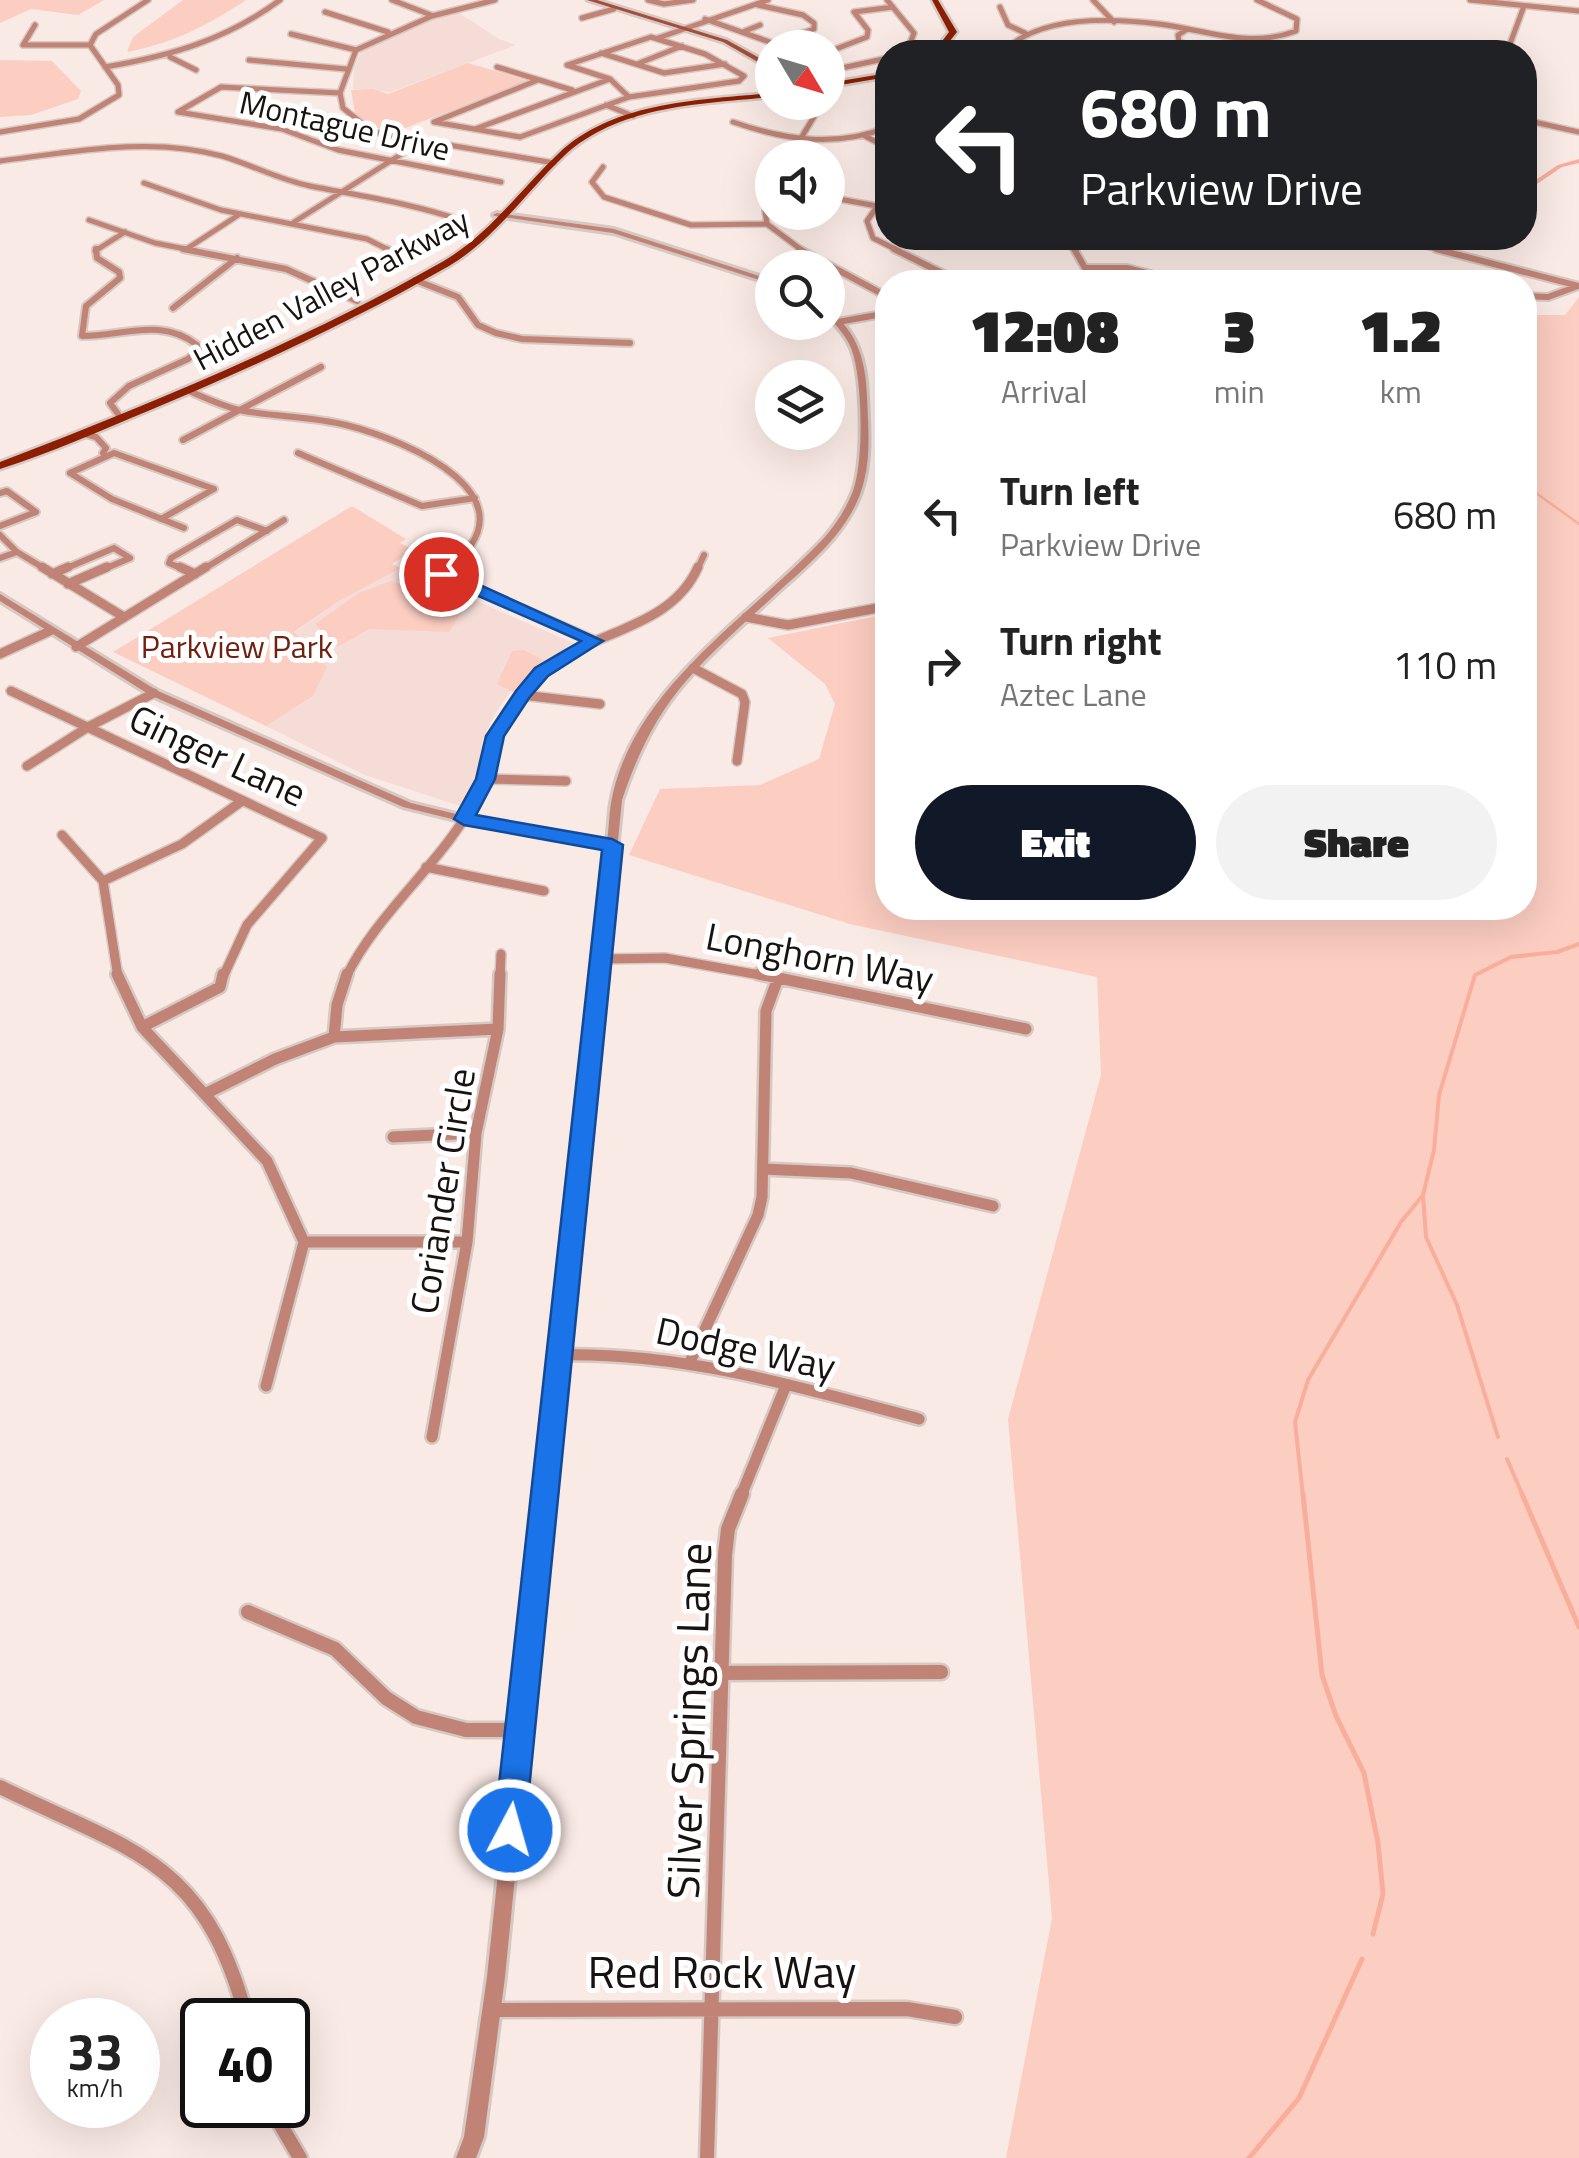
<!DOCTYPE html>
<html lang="en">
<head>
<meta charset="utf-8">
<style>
	:root { --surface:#fff; --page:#f2f2f2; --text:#222; --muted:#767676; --accent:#111827 }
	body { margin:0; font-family:"Titillium Web",sans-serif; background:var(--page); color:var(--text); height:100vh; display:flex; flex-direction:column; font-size:38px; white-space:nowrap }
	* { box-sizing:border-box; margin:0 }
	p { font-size:32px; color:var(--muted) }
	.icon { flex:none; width:55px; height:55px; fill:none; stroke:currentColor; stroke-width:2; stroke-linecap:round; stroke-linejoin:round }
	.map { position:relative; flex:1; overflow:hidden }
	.sheet { position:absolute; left:875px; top:270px; width:662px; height:650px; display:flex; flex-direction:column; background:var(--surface); border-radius:40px; box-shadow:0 10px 40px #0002 }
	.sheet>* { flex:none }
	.top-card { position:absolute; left:875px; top:40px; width:662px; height:210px; border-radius:40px; box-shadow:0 10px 40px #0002; background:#202124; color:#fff; overflow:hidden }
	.needle { width:65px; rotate:128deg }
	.controls { position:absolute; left:755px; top:30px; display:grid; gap:20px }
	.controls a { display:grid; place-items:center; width:90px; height:90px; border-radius:50%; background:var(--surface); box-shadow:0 10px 40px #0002; font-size:50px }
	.speed { position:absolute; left:30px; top:1998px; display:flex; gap:20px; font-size:50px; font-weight:700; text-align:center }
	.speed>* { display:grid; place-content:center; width:130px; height:130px; border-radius:50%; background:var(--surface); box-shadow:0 10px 40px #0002; line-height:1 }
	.speed small { font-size:25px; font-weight:400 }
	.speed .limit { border:5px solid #111; border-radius:15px; background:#fff; color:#111 }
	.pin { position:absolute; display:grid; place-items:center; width:85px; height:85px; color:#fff; margin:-42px; border:5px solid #fff; border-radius:50%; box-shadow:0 2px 10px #0007 }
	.me { position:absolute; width:110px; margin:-55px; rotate:6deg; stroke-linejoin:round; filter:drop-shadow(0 0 8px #0008) }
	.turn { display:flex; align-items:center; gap:35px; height:210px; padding:0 40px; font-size:45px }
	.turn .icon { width:130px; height:130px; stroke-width:2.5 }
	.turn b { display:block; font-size:70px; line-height:85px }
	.eta { display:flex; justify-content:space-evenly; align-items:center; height:170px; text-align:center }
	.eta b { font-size:60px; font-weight:800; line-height:70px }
	.button { display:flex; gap:20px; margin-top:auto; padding:20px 40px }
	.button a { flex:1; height:115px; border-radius:60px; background:var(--accent); color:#fff; font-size:40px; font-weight:800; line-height:115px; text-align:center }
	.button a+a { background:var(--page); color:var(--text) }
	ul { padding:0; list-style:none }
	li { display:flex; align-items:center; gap:30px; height:150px; padding:0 40px }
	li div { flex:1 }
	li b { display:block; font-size:38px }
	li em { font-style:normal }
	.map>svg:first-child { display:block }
</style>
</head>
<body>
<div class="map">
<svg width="1579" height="2158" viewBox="0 0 1579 2158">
	<rect width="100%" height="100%" fill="#faeae5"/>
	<path fill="#f5dcd6" d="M456,11L499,39L516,45L391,92L353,89L354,69L361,51L384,38Z
		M401,568L573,643L515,685L495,714L483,739L477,777L460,806L365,775L266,726L313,696L294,633L339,601Z"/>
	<path fill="#fccdc1" d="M0,0H104L78,15L31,9L0,23Z
		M183,0H246C207,26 173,43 127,52L133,37Z
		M0,60L52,61L81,91L78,99L31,115L0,117Z
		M468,63L528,81L392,133L370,125L355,113L351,90L373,89L388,94Z
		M1579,297V2158H1006L1052,1918L1008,1419L1101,1075L1097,977L850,924L629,855L660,789L760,785L819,759L835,704L825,684L768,638L887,614L888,908H1525V315H1565Z
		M352,506L406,539L400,543L414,550L392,564L401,568L339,601L294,632L327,667L313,696L266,726L113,652Z
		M391,581L456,603L462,611L449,632L369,629L337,647L315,624L359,593Z
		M524,650L547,662L514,692L497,684L512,651Z"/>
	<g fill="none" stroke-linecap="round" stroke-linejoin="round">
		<path stroke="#f9ae9c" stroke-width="2.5" d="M1525,485L1579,524"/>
		<path stroke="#f9ae9c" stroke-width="4" d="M1498,1437L1457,1305L1426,1237L1423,1195L1434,1150L1439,1095L1475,975L1511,957L1557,952L1579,944
			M1507,1459L1523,1496
			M1303,1496L1295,1422L1308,1380L1401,1222L1423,1195"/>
		<path stroke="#f9ae9c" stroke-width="5" d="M1303,1494L1322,1675L1336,1716L1364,1773L1378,1843L1383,1894L1373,1934
			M1522,1494L1579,1627
			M1249,2158L1299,2098L1362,1959"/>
		<path fill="#f9ae9c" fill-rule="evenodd" d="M1579,159V163L1562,167L1525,192V187L1558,165Z
			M1422,238H1432L1425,242L1421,240Z"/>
		<defs>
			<path id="minor-far4" d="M392,0L431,15
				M495,0L432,16L356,50L340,93L343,108L373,132L554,163
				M648,0L664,4L693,0
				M887,0L914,33L909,46L900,52
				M1093,0L1114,22
				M1470,0L1579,11
				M758,5L803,15L814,23V29L774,43
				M1000,7L1008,25L1025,33
				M325,12L388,32
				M582,18L614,9
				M705,19L778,45
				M35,25L23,45H90
				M1186,30L1178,35L1179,42L1213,52
				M745,31L760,25
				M291,34L356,50
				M658,38L768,0
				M828,52L867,37L868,30L854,12L893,7
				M1003,52C1039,15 1111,18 1159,24C1207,30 1248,49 1296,31L1297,19L1257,0
				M1507,52L1524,6
				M601,53L664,73L725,64
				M170,57L196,70
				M249,60L346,69
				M637,64L682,46
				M567,65L610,79L629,97
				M105,67C170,56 226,40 280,0
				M497,67L572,90
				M828,71L888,58
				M606,105L633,116
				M178,112L282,129L338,150L501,182
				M178,112L221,87L340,93
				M1525,120L1579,132
				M434,122L520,137L629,97L739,81L744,76L705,54L651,37L567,65
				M434,122L538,80
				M733,122C785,140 836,148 888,127
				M475,129L610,79
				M0,132L79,119L119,95L118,85L90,45L96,34L148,0
				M863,135L888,148
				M789,158L815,115L808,102
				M0,161C72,152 150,136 222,156C252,165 280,180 310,186C361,196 410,203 460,220
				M603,167L592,182L604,197L691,225L766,224
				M144,183L221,210L367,239L391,251
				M772,187L765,211L767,224L803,251
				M828,197L888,208
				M876,208L867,221L873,238L899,251
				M89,220L155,243L196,251
				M294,222L419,143
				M1066,238L1076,251
				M1395,238L1445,251
				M188,248L240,214
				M95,251L125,232"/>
			<path id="minor-far3" d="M96,249L97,258L119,272L120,278L86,306L82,336C123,336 162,317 197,345V351L188,359L129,386L110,403L118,414
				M183,249L286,269L357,301
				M386,249L405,258
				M799,249L888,297
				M894,249L952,278
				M1074,249L1093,282
				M1436,249L1579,286
				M1087,268H1127L1182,282
				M415,280L458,297L478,325L496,333L522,339L630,343
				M1525,296L1548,297L1578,286
				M173,308L237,258
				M838,322L888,313
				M189,391C205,398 222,406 239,410C274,417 311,416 346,425C409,441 542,498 446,570
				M85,434L96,437L106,448L103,453
				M183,440L321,367
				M298,453L422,506L475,498
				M70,473L114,453L214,489
				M70,473L112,499L184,528
				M0,493L7,491L36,512
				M161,519L214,489
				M0,526L36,512
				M0,535L17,552L47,570
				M0,558L17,552
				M62,570L114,548L130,558L102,570
				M185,570L169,563L171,558L237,520L267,531
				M202,570L284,520
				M697,570L704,555"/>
			<path id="minor-far2" d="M42,567L124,617
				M180,567L195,574
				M449,567L441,574L595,641
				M52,574L68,567
				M68,584L107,567
				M746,617L788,625L888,606
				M76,647L206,567
				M0,654L50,631
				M693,668L742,694L745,702L737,761
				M11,691L322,838L247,925L223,977
				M522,695L600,704
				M27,766L88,727L154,693
				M486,779L566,781
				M62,835L103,881L118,977
				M426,867L544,891
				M103,881L182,844L242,801
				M601,959L665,958L771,977
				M346,977C380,908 446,861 480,791C489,774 488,757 494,740C501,717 520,693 536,676C583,631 670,632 698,567
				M500,977L501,954"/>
			<path id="minor-far1" d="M117,974L142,1027L267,1161L304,1242L266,1386
				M759,974L1026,1029
				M142,1027L220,987L223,974
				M334,1037L337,1005L347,974
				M207,1093L275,1059L334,1037L498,1029
				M393,1137L476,1133
				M763,1169L851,1173L993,1206
				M304,1242H467
				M558,1355C683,1352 800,1387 919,1419
				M689,1364L758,1215L762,1197L766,1011L778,978
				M432,1437L467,1242L476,1133L498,1029L500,974
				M741,1496L786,1385"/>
			<path id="minor" d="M248,1612L335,1649L386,1698L416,1717L466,1730H520
				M722,1673L941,1672
				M0,1787C133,1852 205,1859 247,2020
				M490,2010L907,2009L955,2017
				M269,2105L300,2158
				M707,2158L725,1555L728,1529L742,1494"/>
			<path id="tertiary" d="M497,213L614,229L772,280V284L613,233L495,216L493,215Z
				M828,311C858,330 866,363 867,397C868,425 871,454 864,481C853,529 810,563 776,594C746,622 714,649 687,680C656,715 637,755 622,800L505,1977L484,2137L476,2158H456L464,2137L487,1977L607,847L464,822L403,807L150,695L0,601V594L158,691L411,803L464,816L607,841C609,828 609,815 611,803C631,689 750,617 824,538C836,524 846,509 853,491C864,460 863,379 851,348C846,336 837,326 828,317Z"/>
			<path id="secondary" d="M587,0H597L727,40L772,65V70L723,42Z"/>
			<path id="primary" d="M932,0H938L957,32L941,52H934L949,32Z
				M888,73V77L828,87V83Z
				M772,93V97C701,104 619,105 564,156C525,193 496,238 449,266C353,321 251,368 148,411C100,431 50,453 0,469V462C151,404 301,342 442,262C489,235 519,191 558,154C613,101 700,100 772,93Z"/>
		</defs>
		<use href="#minor-far4" stroke="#d6c8c3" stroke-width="8"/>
		<use href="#minor-far3" stroke="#d6c8c3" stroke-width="10"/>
		<use href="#minor-far2" stroke="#d6c8c3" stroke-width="12"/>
		<use href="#minor-far1" stroke="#d6c8c3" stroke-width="16"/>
		<use href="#minor" stroke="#d6c8c3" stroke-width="19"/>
		<use href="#tertiary" stroke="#d6c8c3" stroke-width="6"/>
		<use href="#secondary" stroke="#d6c8c3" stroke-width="5"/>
		<use href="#primary" stroke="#d6c8c3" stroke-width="5"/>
		<use href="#minor-far4" stroke="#c08375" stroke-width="5"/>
		<use href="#minor-far3" stroke="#c08375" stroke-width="6"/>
		<use href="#minor-far2" stroke="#c08375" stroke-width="9"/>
		<use href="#minor-far1" stroke="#c08375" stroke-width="11"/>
		<use href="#minor" stroke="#c08375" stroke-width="14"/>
		<use href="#tertiary" fill="#c08375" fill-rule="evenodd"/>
		<use href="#secondary" fill="#a44d3a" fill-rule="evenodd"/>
		<use href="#primary" fill="#8d1e02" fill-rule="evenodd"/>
	</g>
	<path fill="#1a73e8" stroke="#114b97" stroke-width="2.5" d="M435,570H447L603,641L548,676L529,698L504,736L495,779L476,815L612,839L623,845L525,1830L521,1841L510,1845L498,1841L494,1830L602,850L464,825L454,819L476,779L486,736L516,691L535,668L581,641L435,577Z"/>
	<g text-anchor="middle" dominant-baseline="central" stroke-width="10" stroke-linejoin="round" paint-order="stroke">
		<g font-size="32" fill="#181311" stroke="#fff">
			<text transform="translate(345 125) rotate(13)">Montague Drive</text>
			<text transform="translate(331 289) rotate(-28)">Hidden Valley Parkway</text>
		</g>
		<g font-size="32" fill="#72210f" stroke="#fff">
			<text x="237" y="646">Parkview Park</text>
		</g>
		<g font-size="38" fill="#181311" stroke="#fff">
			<text transform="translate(218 755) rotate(25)">Ginger Lane</text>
			<text transform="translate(820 957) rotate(11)">Longhorn Way</text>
			<text transform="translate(442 1191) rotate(-81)">Coriander Circle</text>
			<text transform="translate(746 1348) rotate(12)">Dodge Way</text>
		</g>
		<g font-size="45" fill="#181311" stroke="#fff">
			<text transform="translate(688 1721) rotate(-88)">Silver Springs Lane</text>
			<text x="722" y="1971">Red Rock Way</text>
		</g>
	</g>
</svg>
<div class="controls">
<a><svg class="needle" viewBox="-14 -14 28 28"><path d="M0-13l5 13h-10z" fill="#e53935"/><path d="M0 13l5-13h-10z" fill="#767676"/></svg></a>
<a><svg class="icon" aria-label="sound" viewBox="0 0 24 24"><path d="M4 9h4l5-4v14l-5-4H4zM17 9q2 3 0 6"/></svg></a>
<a><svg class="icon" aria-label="search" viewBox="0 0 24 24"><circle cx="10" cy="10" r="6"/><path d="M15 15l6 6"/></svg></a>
<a><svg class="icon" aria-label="layers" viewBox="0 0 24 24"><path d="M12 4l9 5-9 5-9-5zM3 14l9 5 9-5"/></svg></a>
</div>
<div class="speed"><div>33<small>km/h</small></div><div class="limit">40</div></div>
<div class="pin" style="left:441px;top:574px;background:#d93025"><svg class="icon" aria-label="arrive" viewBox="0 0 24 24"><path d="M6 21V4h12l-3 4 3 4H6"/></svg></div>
<svg class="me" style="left:510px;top:1830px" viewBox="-20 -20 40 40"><circle r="17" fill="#1a73e8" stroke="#fff" stroke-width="3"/><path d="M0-11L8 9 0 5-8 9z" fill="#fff"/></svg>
<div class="top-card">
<div class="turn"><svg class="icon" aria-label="left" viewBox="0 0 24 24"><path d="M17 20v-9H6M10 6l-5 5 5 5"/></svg><div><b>680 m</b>Parkview Drive</div></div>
</div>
<section class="sheet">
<div class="eta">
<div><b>12:08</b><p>Arrival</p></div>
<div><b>3</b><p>min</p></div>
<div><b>1.2</b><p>km</p></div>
</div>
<ul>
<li><svg class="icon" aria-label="left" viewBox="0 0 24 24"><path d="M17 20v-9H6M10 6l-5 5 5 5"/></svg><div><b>Turn left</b><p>Parkview Drive</p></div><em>680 m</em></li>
<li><svg class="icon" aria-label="right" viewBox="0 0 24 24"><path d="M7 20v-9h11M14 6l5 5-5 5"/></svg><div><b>Turn right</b><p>Aztec Lane</p></div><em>110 m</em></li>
</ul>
<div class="button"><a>Exit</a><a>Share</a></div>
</section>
</div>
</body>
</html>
